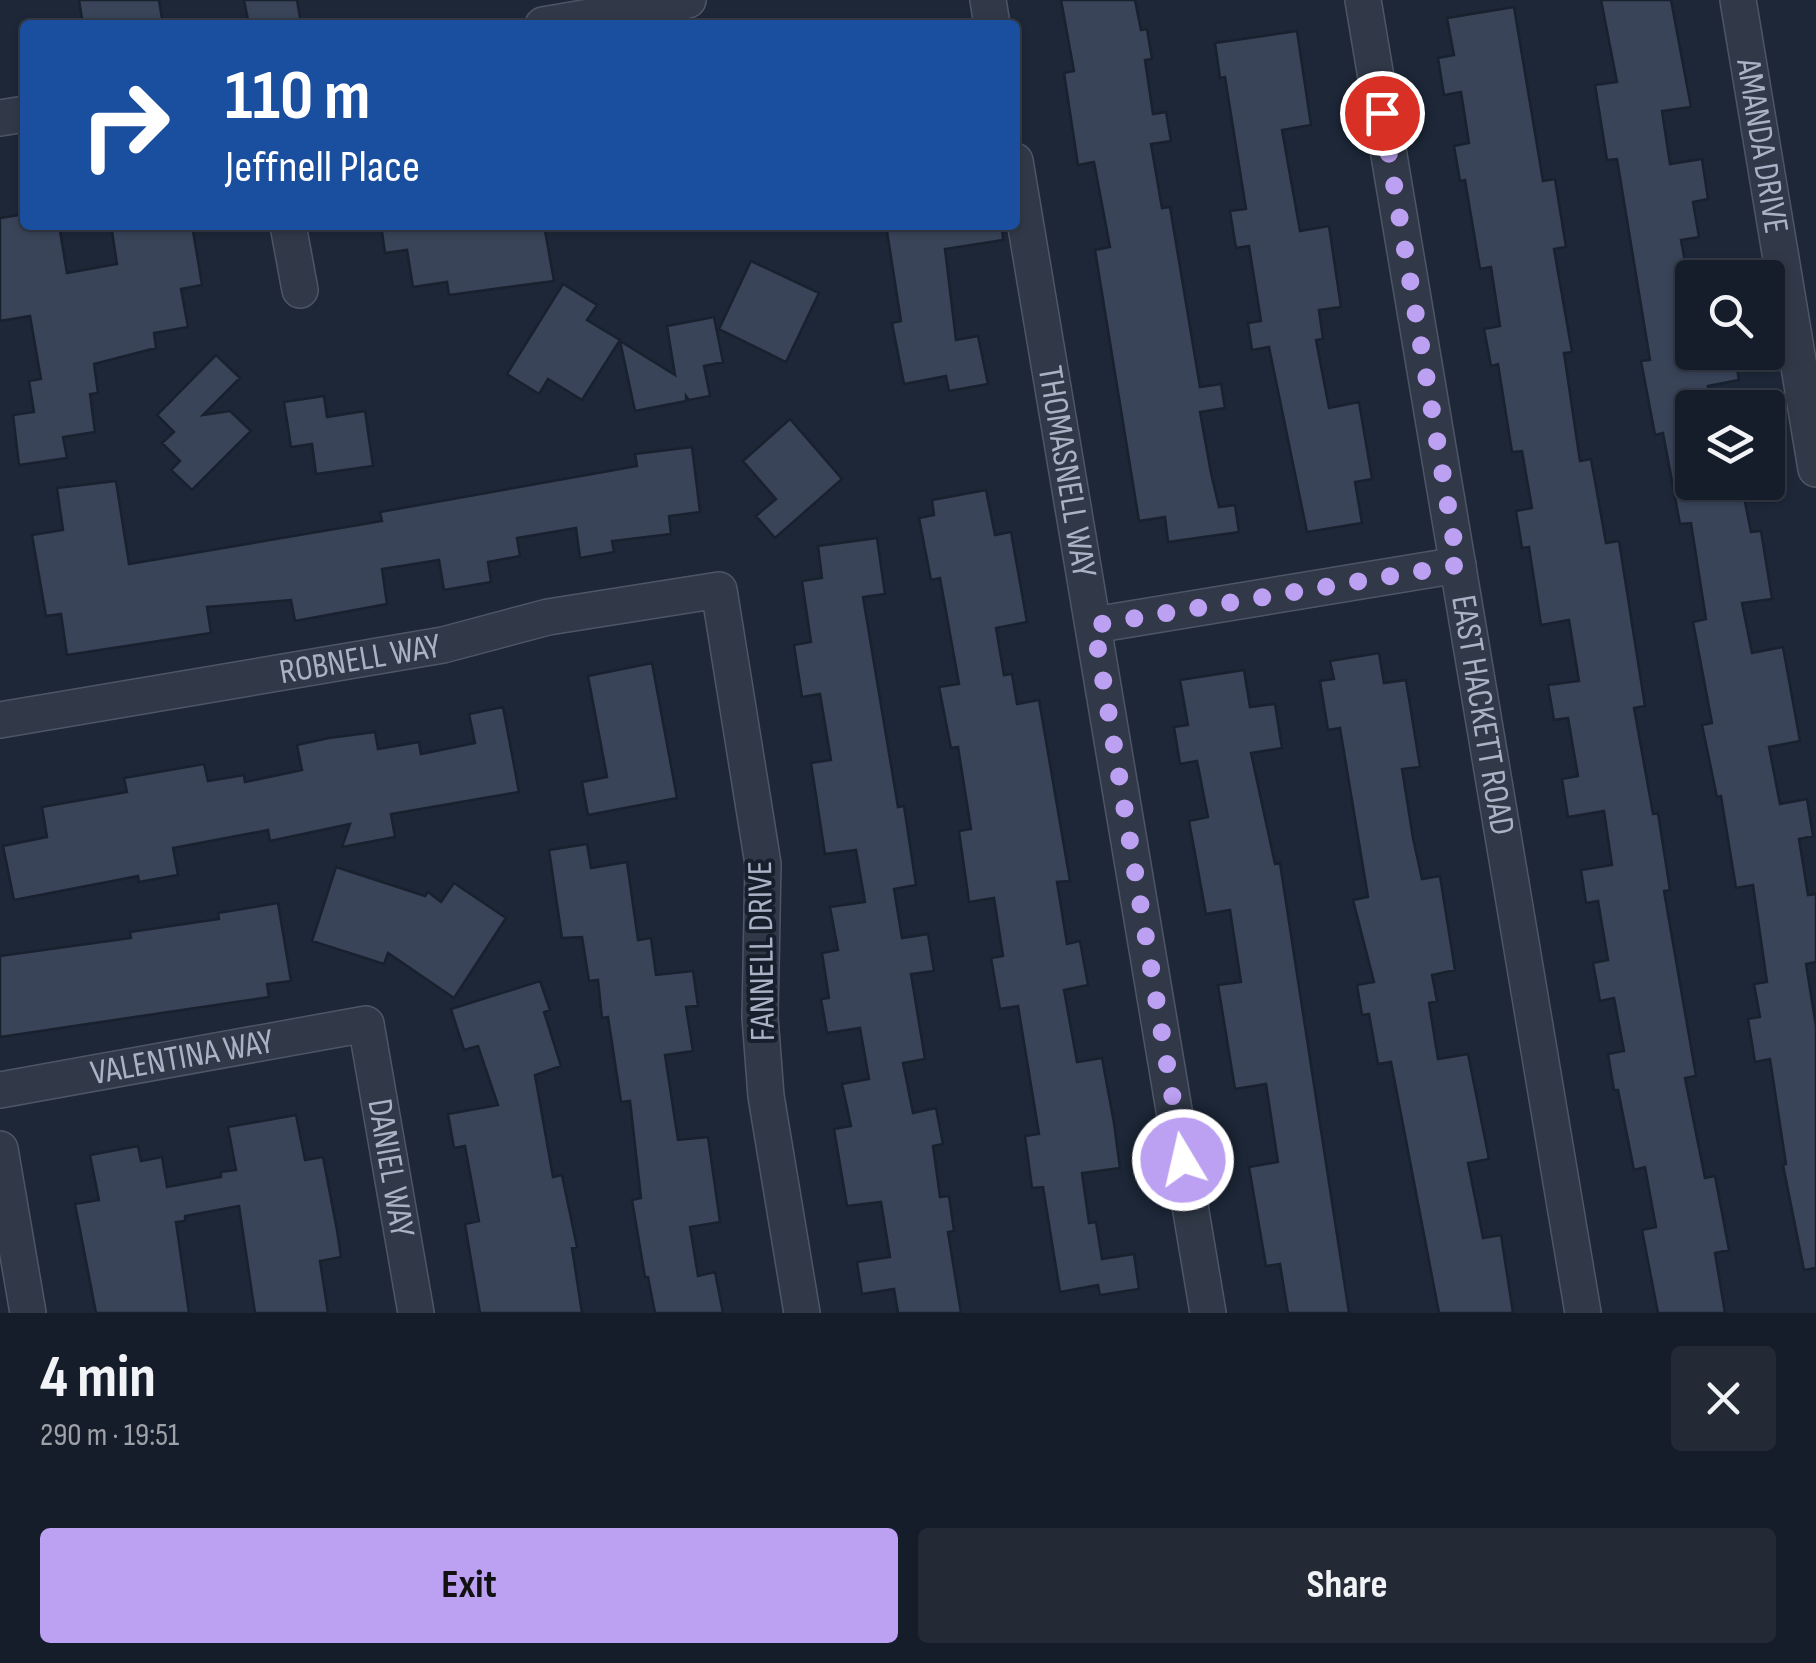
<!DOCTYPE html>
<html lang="en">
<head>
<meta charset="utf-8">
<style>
	:root { --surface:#161d2a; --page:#232a36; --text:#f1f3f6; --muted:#9ea2a8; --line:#353b47; --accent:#bca0f2 }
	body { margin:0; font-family:"Sofia Sans Condensed",sans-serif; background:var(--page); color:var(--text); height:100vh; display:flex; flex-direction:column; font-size:38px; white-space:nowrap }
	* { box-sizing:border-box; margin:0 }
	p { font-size:32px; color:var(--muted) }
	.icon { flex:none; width:55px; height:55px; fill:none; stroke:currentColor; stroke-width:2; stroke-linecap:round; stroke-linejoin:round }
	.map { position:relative; height:1313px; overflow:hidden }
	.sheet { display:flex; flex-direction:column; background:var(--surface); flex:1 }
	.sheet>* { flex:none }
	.hud { position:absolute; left:20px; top:20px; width:1000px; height:210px; border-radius:10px; box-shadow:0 2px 8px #0004,0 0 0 2px var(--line); background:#1a4fa0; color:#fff; overflow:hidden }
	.fabs { position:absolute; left:1675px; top:260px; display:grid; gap:20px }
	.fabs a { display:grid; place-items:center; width:110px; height:110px; border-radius:10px; background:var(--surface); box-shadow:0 2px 8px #0004,0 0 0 2px var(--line); font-size:50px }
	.pin { position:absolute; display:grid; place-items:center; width:85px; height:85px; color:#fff; margin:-42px; border:5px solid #fff; border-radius:50%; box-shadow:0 2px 10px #0007 }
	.me { position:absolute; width:110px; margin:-55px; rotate:351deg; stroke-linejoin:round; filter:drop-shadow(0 0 8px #0008) }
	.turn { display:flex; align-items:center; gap:35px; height:210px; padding:0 40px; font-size:45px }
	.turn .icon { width:130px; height:130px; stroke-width:2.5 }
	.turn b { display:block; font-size:70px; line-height:85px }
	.round { display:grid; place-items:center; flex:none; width:105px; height:105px; border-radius:10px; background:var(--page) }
	.overview { display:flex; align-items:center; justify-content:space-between; height:170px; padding:0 40px }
	h1 { font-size:60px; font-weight:700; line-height:75px }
	.action { display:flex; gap:20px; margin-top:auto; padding:20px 40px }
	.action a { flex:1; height:115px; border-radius:10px; background:var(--accent); color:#111; font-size:40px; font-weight:700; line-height:115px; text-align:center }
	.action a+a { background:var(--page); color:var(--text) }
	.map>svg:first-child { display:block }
</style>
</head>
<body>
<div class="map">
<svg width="1816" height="1313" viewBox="0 0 1816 1313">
	<rect width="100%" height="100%" fill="#1d2738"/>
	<path fill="#394459" stroke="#19202e" stroke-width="2.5" d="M79,0H159L163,25H83Z
		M244,0H297L301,23L249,25Z
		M1061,0H1135L1141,30L1147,29L1152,59L1145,60L1153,114L1166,112L1171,141L1151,144L1162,208L1170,207L1200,387L1221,384L1225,408L1200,412L1211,473L1219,507L1235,505L1239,532L1168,542L1165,517L1139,521L1095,250L1110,247L1094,162L1078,165L1064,73L1074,71Z
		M1601,0H1671L1691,107L1662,111L1670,164L1702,159L1708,199L1693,202L1699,237L1681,240L1692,300V352H1734L1739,380L1708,386L1712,408H1692V482H1741L1751,532L1761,531L1772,599L1742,603L1752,653L1783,647L1800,741L1769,747L1780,804L1807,799L1813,836L1799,839L1808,895L1816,894V962L1806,964L1816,1026V1268L1804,1270L1783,1165L1786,1164L1770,1059L1755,1062L1748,1019L1760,1017L1754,984L1767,982L1753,885L1736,888L1721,796L1717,797L1702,725L1712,723L1693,622L1706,619L1691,523L1680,524L1663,433L1655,435L1641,361L1650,360L1617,159L1607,160L1595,85L1617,82Z
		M1514,7L1543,181L1555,179L1566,247L1554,249L1572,352L1564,353L1580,461L1591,459L1606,543L1619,541L1633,630L1645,706L1634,708L1653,814L1658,813L1670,890L1664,891L1696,1076L1685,1078L1705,1178L1715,1176L1729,1250L1715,1253L1725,1313H1658L1642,1230L1656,1227L1645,1167L1634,1170L1618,1090H1614L1608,1054L1624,1051L1614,998L1600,1001L1593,963L1608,960L1598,901L1586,903L1581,870L1612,865L1604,811L1568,817L1562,779L1578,776L1568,718L1554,720L1548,685L1579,681L1569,620L1541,625L1529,547L1522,548L1516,511L1532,508L1522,451L1512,452L1498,364L1491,366L1484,329L1500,326L1491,267L1480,269L1465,180L1460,181L1454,146L1469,143L1461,92L1444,95L1438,58L1454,55L1447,18Z
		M1297,31L1311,125L1282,130L1300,231L1329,226L1341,307L1319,310L1323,339L1316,340L1329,408L1359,402L1372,479L1355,482L1362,523L1307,532L1269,347L1252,350L1248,323L1261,321L1249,246L1236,248L1230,211L1246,209L1225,77L1220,78L1215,43Z
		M25,214V225H59L67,273L117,264L111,225H192L202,285L181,289L188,327L154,333L156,348L94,364L98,393L90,394L95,432L63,437L67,458L19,465L13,415L34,412L29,381L41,379L30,316L0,321V218Z
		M381,225H544L554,281L449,295L447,282L413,287L407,250L385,253Z
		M886,225H1002L1003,240L945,249L956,340L978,336L988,384L949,391L946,376L904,384L892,323L901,321Z
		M751,261L819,293L786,362L719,329Z
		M563,284L597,305L587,320L620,340L582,400L548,379L539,394L507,374Z
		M714,317L723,362L704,366L710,396L689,400L686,396V401L635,411L620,341L675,375L667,326Z
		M216,355L240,378L203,415L230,411L251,431L192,490L171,470L180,461L162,443L174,432L157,415Z
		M324,396L327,417L365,411L373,466L316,474L312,444L291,447L284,402Z
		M790,419L842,479L775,538L756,516L776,499L743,461Z
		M692,447L700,512L669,516L671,534L612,541L614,552L580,558L576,528L517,538L520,556L488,562L491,582L444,590L439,560L382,569L387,604L295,621L291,600L207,607L211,633L67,655L61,614L46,616L32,535L63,530L57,488L116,481L129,564L382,521L380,512L637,466L635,454Z
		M986,490L995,535L1011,532L1027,622L996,628L1004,675L1012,674L1017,704L1039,700L1070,881L1057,882L1067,944L1080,941L1088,985L1064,990L1077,1062L1102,1058L1114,1123L1120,1168L1082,1173L1089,1223L1096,1222L1102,1259L1134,1254L1139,1289L1100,1295L1098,1285L1060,1292L1043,1187L1032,1188L1025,1136L1039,1134L1018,1006L1000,1009L991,958L1003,956L994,898L969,902L959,831L971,829L958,747L951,748L939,687L959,684L940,578L931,580L919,518L934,515L932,500Z
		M877,538L885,594L863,597L898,807L904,806L916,885L894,889L902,938L928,934L934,971L911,974L925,1059L903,1063L913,1113L936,1108L943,1144L933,1146L940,1197L949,1196L954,1231L948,1232L961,1313H898L894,1289L862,1294L857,1262L890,1257L881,1202L847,1206L834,1129L851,1126L842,1084L869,1079L860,1028L827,1033L821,999L829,998L822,953L838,950L830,907L865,902L856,850L825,854L811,763L831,760L820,694L802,697L794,645L811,642L802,581L822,578L818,546Z
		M1379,653L1384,683L1406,680L1420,767L1402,769L1413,838L1422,879L1440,876L1455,970L1432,975L1437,1001L1429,1003L1438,1059L1468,1054L1489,1159L1468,1163L1483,1238L1501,1235L1513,1313H1439L1391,1062L1378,1064L1369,1014L1362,1015L1357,985L1374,982L1353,900L1368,897L1340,728L1328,730L1320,681L1334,679L1330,661Z
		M652,663L677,798L588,815L582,782L607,777L588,676Z
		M1244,670L1250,707L1275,704L1282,748L1251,753L1275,864L1280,863L1349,1313H1288L1280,1264L1266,1266L1249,1167L1278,1162L1266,1084L1235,1089L1218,985L1241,982L1230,910L1206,914L1189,821L1208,817L1197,761L1180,764L1174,727L1188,725L1180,680Z
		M503,707L519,792L391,814L395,837L342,847L350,824L270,841L268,830L173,848L178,875L139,882L138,876L14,900L3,846L47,837L42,807L127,792L124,778L204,764L208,781L244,775L245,782L302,770L297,745L329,738L375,732L378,749L419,742L421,754L475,743L469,714Z
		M587,844L591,868L627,862L638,940L651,938L656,975L693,971L698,1006L686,1007L693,1051L665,1055L678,1140L708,1137L720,1222L690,1227L698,1276L715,1272L723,1313H655L648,1277H645L632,1200L641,1198L630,1101L621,1102L608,1017L602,1018L598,980L589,981L582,937L562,938L549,850Z
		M336,867L425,896L428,892L441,902L454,883L506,918L454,998L388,953L384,964L312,941Z
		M278,903L291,981L267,984L269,997L0,1037V956L131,938L130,932L219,919L218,913Z
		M540,981L550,1010L544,1012L561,1066L535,1075L553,1177L562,1175L577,1247L572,1248L582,1313H480L465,1224L479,1221L465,1146L454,1148L448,1114L498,1105L478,1046L464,1050L451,1009Z
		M296,1115L305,1160L323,1157L337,1230L341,1257L320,1261L328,1313H255L239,1206L185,1216V1221L176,1222L189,1313H96L75,1204L99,1200L90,1155L138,1146L141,1161L162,1157L167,1187L221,1177V1172L236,1170L228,1127Z"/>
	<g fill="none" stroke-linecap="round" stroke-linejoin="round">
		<defs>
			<g id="street">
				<path d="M988,0L992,25"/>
				<path id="s1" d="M1363,0L1583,1313"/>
				<path id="s2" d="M1738,0L1816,469"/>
				<path d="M543,25L688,0"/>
				<path d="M0,118L25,114"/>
				<path id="s3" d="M1015,161L1208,1313"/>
				<path d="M288,225L300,290"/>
				<path d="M1094,625L1458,565"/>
				<path id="s4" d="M0,720L443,645L548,617L719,590L763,864L760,1017L766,1096L802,1313"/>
				<path id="s5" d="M0,1090L366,1024L416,1313"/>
				<path d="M0,1149L28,1313"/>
			</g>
		</defs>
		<use href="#street" stroke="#4e5666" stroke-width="38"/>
		<use href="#street" stroke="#313948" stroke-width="35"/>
	</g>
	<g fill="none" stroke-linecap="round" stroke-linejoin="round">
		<path stroke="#bca0f2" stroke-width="18" stroke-dasharray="0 32.4" d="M1183,1160L1094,625L1458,565L1382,113"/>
	</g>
	<g text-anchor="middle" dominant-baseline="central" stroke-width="8" stroke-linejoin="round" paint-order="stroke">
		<g font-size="35" fill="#aab3c6" stroke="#171e2c">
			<text stroke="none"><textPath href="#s2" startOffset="148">AMANDA DRIVE</textPath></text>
			<text stroke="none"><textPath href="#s3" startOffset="315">THOMASNELL WAY</textPath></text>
			<text stroke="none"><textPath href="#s4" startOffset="365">ROBNELL WAY</textPath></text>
			<text stroke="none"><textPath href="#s1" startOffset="725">EAST HACKETT ROAD</textPath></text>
			<text transform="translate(762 951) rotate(-91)">FANNELL DRIVE</text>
			<text stroke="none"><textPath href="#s5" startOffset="185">VALENTINA WAY</textPath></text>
			<text stroke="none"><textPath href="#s5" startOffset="518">DANIEL WAY</textPath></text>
		</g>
	</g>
</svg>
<div class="fabs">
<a><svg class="icon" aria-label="search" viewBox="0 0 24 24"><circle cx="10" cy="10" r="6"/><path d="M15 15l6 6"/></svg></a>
<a><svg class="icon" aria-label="layers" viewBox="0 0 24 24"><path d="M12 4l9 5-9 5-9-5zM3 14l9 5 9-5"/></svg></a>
</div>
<div class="pin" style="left:1382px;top:113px;background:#d93025"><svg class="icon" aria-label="arrive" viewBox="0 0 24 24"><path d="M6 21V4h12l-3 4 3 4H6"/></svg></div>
<svg class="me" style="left:1183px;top:1160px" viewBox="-20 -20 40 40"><circle r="17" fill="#bca0f2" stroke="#fff" stroke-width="3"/><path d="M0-11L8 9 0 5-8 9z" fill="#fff"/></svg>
<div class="hud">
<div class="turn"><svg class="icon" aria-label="right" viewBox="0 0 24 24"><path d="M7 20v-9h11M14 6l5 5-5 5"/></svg><div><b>110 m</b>Jeffnell Place</div></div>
</div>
</div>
<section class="sheet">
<div class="overview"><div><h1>4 min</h1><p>290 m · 19:51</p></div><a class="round"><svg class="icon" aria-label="close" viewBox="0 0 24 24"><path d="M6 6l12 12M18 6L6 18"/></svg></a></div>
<div class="action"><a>Exit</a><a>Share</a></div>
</section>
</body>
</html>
